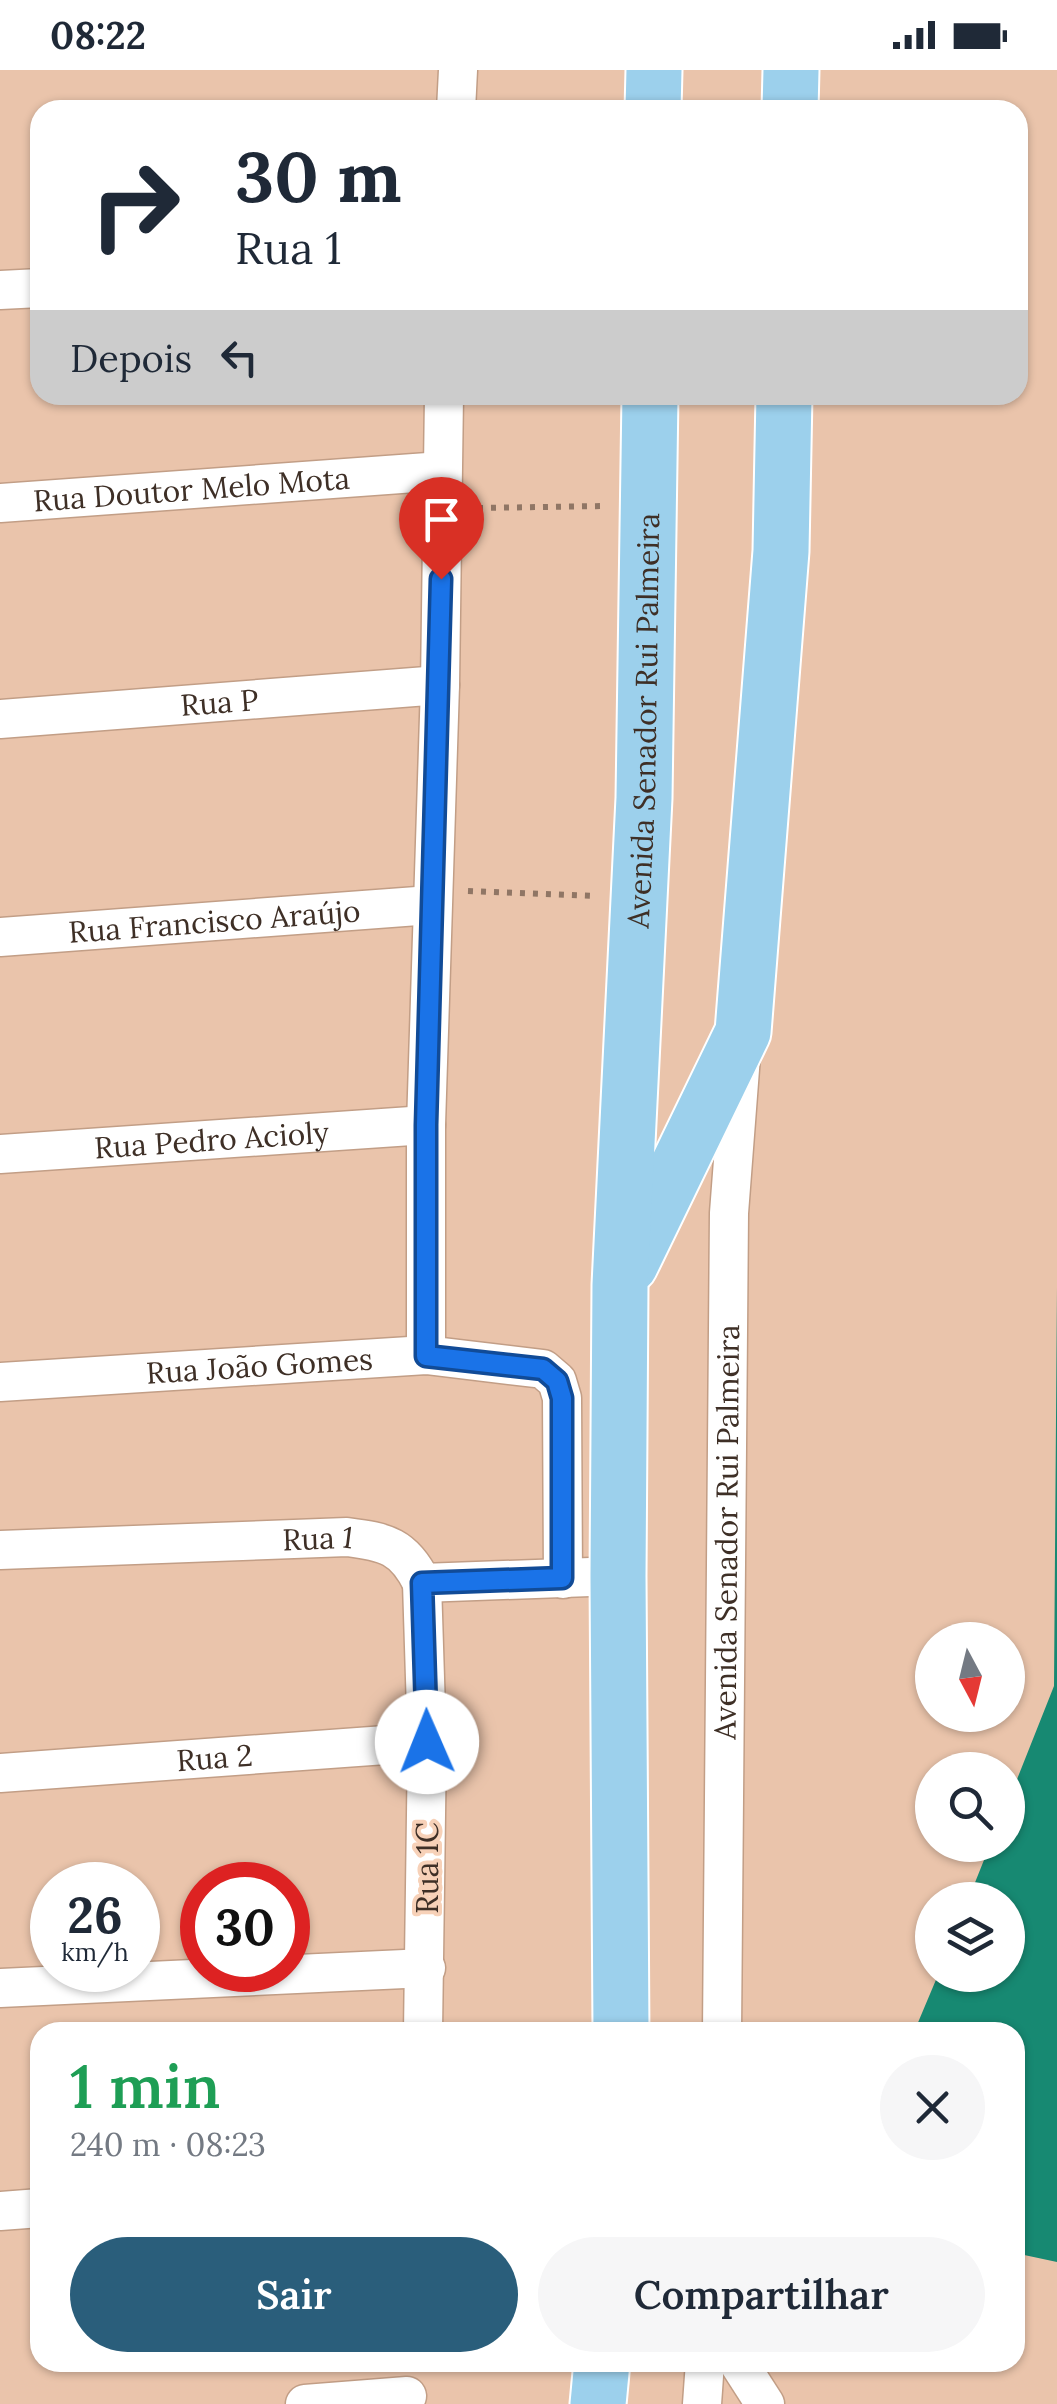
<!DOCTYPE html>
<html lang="pt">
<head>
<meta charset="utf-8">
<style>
	:root { --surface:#fff; --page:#f6f6f7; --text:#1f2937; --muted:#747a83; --accent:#2a5e7b }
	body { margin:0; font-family:Lora,serif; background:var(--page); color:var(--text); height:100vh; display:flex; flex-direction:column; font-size:38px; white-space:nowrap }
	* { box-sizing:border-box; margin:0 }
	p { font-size:32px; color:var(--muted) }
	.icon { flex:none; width:55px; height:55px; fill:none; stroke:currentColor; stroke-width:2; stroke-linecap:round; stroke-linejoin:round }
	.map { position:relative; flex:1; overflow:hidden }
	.drawer { position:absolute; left:30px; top:1952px; width:995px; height:350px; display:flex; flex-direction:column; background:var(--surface); border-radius:30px; box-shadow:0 2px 8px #0004 }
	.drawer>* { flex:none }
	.guide { position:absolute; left:30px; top:30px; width:998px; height:305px; border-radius:30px; box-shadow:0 2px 8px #0004; background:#fff; color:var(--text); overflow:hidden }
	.needle { width:65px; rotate:173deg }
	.tools { position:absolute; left:915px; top:1552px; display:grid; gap:20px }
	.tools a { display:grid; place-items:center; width:110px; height:110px; border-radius:50%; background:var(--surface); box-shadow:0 2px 8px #0004; font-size:50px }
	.speed { position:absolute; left:30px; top:1792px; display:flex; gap:20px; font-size:50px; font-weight:700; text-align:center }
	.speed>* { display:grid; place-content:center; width:130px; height:130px; border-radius:50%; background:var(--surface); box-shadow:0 2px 8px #0004; line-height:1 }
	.speed small { font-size:25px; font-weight:400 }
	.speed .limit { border:15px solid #d22; background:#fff; color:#111 }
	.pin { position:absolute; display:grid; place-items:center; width:85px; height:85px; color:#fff; margin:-102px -42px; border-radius:50% 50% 50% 0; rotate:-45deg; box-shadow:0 0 10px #0007 }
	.pin .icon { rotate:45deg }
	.me { position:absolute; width:110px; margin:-55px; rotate:359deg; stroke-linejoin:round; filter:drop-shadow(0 0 8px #0008) }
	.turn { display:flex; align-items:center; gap:35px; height:210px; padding:0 40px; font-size:45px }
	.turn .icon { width:130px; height:130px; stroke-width:2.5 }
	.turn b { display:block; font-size:70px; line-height:85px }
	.then { display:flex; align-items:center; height:95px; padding:0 40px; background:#0003; gap:20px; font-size:38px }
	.round { display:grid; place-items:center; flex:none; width:105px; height:105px; border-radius:52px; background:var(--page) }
	.summary { display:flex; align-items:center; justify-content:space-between; height:170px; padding:0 40px }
	h1 { font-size:60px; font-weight:600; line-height:75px; color:#1e9e55 }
	.button { display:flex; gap:20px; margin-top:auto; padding:20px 40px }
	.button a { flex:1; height:115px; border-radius:60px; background:var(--accent); color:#fff; font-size:40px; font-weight:600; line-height:115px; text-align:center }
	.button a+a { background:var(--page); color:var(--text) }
	.status { display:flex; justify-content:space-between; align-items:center; height:70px; padding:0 50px; background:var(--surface); direction:ltr }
	.status svg { height:28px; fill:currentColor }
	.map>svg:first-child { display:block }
</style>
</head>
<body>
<div class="status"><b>08:22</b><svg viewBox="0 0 49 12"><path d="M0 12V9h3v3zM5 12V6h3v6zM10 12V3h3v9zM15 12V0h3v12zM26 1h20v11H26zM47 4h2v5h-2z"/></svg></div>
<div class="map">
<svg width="1057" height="2334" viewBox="0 0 1057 2334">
	<rect width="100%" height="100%" fill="#eac4ab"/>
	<path fill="#178972" d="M1057,1217V2192L1015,2183V1962H914L938,1905H1008V1830H968L990,1775H1008V1732L1054,1616Z"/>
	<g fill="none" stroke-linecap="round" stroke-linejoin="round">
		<defs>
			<g id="street">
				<path d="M456,40L458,0"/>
				<path d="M0,220L40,218"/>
				<path id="s1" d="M0,433L442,401"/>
				<path id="s2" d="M0,649L440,615"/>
				<path id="s3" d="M0,867L431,835"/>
				<path id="s4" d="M0,1084L426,1055"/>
				<path d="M426,1285V1055L440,615L444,325"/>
				<path id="s5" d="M0,1312L426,1285L543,1299L557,1311L562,1328L563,1509"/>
				<path id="s6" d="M0,1480L347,1467C386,1472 404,1476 422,1513L618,1506"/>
				<path d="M422,1513L427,1672L423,1962"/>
				<path id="s7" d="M0,1703L427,1672"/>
				<path d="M0,1918L426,1898"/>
				<path id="s8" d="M722,1962L729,1143L741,986"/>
				<path d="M0,2141L40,2138"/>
				<path d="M738,2292L765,2334"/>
				<path d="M305,2334L407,2326"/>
				<path d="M702,2334L705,2292"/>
			</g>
			<g id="primary">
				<path d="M653,40L654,0"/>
				<path d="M790,40L791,0"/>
				<path d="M630,1195L743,962L781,481L784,325"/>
				<path id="s9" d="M621,1962L618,1506L620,1215L644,728L650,325"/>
				<path d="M598,2334L602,2292"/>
			</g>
		</defs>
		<use href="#street" stroke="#c29e86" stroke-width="41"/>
		<use href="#primary" stroke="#fff" stroke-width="59"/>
		<path stroke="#907665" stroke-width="6" stroke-dasharray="5 8" stroke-linecap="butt" d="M478,438L605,436
			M468,821L595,826"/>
		<use href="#street" stroke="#fff" stroke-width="38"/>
		<use href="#primary" stroke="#9cd0ec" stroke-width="55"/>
	</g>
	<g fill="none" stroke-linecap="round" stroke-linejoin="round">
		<defs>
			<path id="route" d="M427,1672L422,1513L562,1508V1328L557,1311L543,1299L426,1286V1055L441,509"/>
		</defs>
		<use href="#route" stroke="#114b97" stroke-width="25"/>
		<use href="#route" stroke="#1a73e8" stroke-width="18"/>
	</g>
	<g text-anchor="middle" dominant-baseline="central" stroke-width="8" stroke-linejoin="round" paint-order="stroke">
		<g font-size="30" fill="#3e2f26" stroke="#f7d1b8">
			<text stroke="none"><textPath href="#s1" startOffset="192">Rua Doutor Melo Mota</textPath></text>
			<text stroke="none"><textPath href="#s2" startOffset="220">Rua P</textPath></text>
			<text stroke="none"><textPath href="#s9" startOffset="1312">Avenida Senador Rui Palmeira</textPath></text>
			<text stroke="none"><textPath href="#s3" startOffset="215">Rua Francisco Araújo</textPath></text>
			<text stroke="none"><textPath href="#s4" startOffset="212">Rua Pedro Acioly</textPath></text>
			<text stroke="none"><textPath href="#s5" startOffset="260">Rua João Gomes</textPath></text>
			<text stroke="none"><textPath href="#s8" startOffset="500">Avenida Senador Rui Palmeira</textPath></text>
			<text stroke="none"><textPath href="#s6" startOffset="318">Rua 1</textPath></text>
			<text stroke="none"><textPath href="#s7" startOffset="215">Rua 2</textPath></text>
			<text transform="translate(427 1798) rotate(-90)">Rua 1C</text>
		</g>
	</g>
</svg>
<div class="tools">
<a><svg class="needle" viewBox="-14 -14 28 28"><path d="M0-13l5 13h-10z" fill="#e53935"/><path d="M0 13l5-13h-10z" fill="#747a83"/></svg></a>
<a><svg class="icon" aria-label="search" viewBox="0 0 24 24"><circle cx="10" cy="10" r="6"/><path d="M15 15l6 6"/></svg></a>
<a><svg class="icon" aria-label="layers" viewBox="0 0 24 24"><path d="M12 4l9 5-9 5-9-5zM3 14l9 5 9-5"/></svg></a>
</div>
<div class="speed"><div>26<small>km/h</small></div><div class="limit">30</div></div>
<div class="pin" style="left:441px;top:509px;background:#d93025"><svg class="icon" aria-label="arrive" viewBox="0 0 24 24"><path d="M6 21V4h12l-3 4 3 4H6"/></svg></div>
<svg class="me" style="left:427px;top:1672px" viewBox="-20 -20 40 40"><circle r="19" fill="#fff"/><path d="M0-13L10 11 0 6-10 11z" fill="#1a73e8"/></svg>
<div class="guide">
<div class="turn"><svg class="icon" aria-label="right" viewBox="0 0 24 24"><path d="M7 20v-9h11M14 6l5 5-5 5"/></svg><div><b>30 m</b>Rua 1</div></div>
<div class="then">Depois<svg class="icon" aria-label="left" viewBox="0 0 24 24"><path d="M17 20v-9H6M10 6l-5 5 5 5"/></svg></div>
</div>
<section class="drawer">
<div class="summary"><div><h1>1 min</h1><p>240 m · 08:23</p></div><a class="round"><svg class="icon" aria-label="close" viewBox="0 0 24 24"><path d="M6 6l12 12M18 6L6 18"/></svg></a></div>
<div class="button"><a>Sair</a><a>Compartilhar</a></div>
</section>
</div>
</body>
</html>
